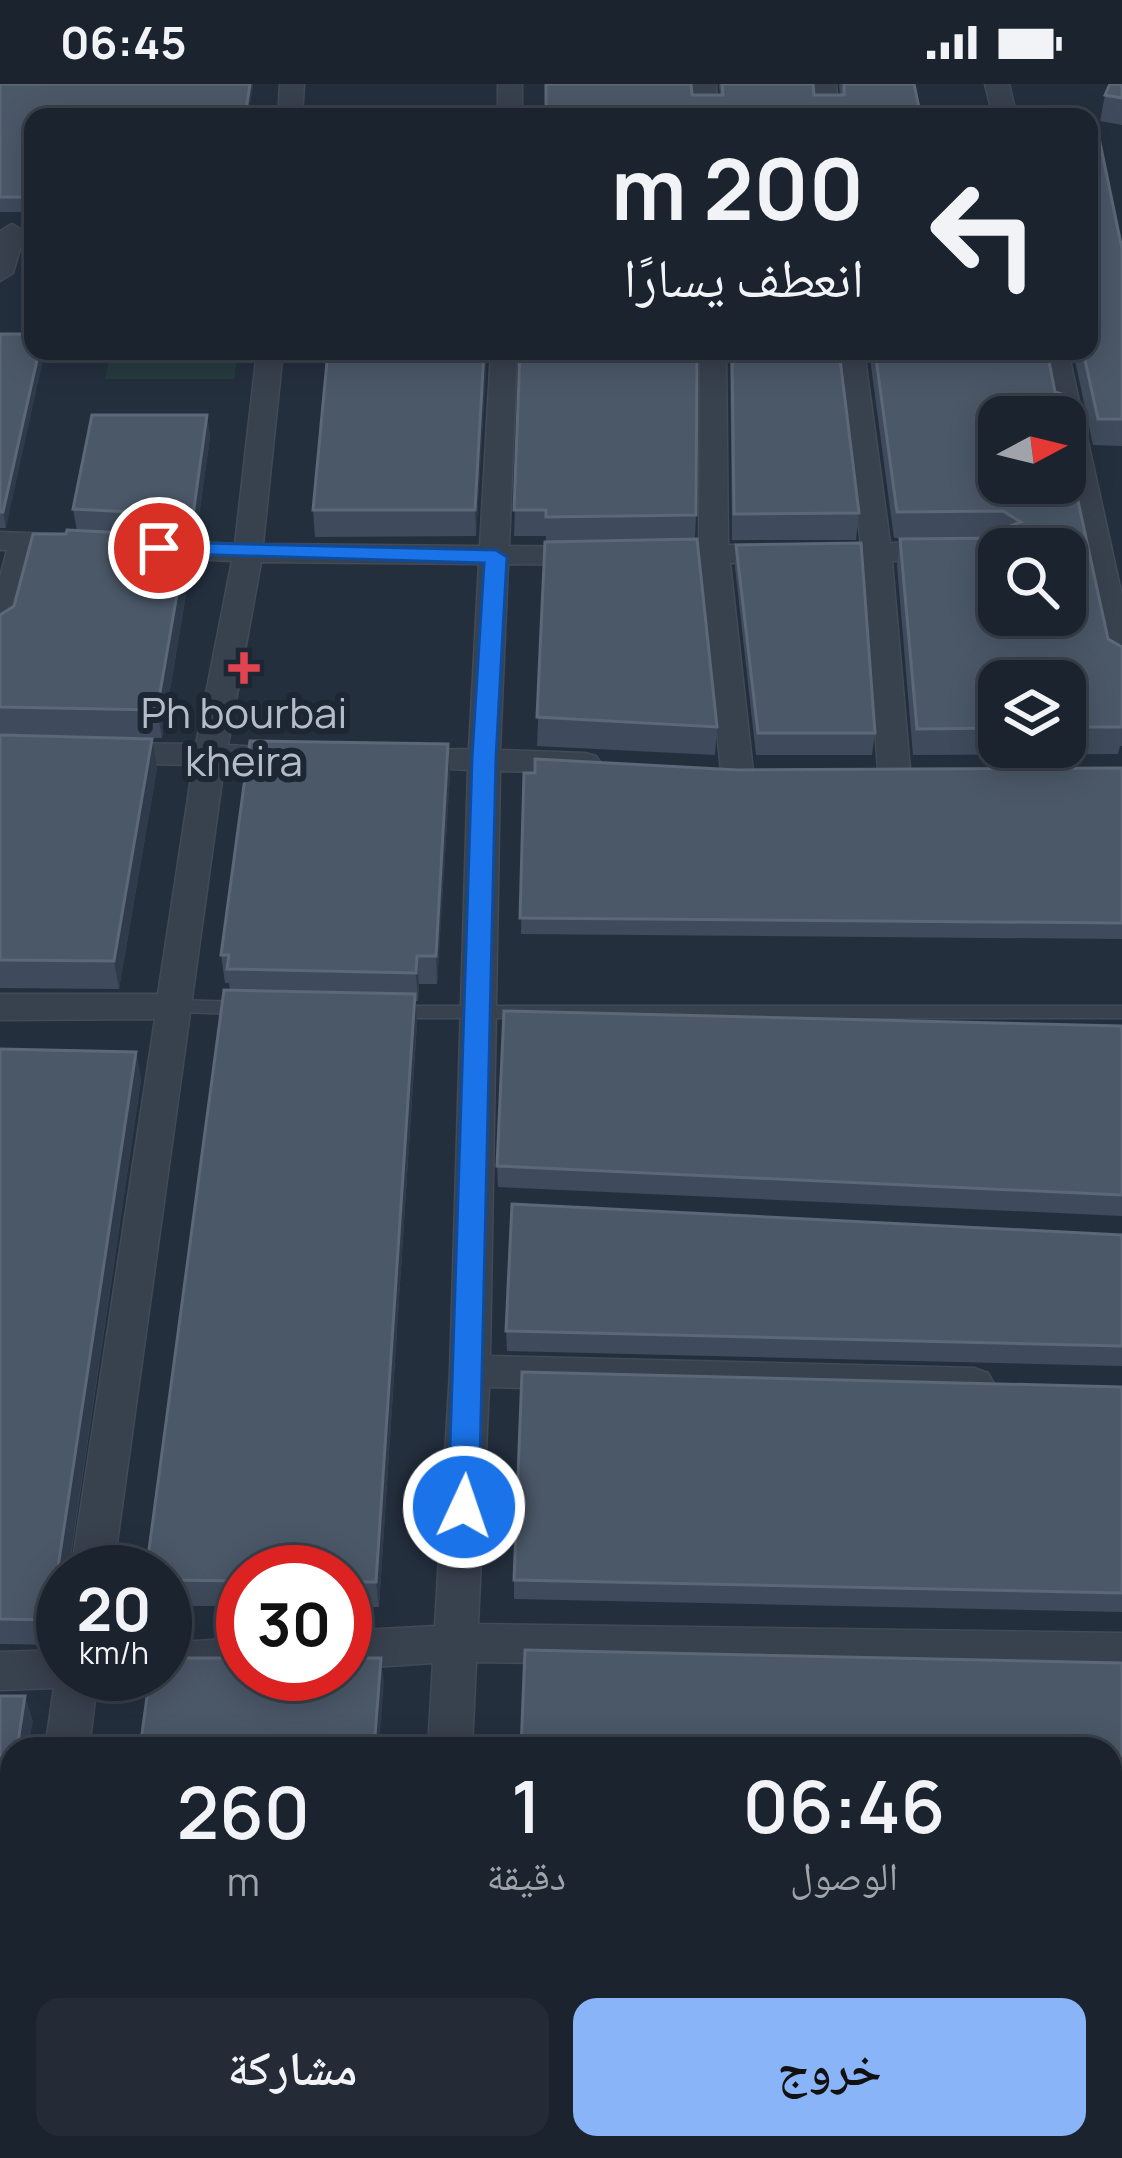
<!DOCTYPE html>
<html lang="ar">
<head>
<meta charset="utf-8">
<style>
	:root { --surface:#1b232e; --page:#242b36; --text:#f1f3f6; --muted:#a0a4aa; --line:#39404a; --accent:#8ab4f8 }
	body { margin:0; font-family:Manrope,"Noto Naskh Arabic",sans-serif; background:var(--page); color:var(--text); direction:rtl; height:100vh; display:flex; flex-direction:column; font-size:45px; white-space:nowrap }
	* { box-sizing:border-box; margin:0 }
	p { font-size:39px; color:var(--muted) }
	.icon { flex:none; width:66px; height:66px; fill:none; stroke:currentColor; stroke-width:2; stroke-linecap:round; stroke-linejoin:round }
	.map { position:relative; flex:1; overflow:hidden; direction:ltr }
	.panel { position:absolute; left:0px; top:1653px; width:1122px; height:423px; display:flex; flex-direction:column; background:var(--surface); border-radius:36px 36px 0 0; box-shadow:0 6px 30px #0003,0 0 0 3px var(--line); direction:rtl }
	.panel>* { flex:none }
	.hud { position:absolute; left:24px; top:24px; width:1074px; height:252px; border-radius:24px; box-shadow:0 6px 30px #0003,0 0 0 3px var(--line); direction:rtl; background:#1b232e; color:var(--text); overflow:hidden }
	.needle { width:78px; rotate:83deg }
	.buttons { position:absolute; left:978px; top:312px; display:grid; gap:24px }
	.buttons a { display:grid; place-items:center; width:108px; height:108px; border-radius:24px; background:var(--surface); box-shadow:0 6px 30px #0003,0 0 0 3px var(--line); font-size:60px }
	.speed { position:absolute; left:36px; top:1461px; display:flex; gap:24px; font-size:60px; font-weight:700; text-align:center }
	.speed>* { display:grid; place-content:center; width:156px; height:156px; border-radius:50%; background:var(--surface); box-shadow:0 6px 30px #0003,0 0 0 3px var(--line); line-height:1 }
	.speed small { font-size:30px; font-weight:400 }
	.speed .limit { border:18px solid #d22; background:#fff; color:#111 }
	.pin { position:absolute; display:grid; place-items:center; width:102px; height:102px; color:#fff; margin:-51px; border:6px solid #fff; border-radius:50%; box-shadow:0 3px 12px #0007 }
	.me { position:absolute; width:132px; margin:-66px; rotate:3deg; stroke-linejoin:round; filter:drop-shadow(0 0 9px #0008) }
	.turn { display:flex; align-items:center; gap:42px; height:252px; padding:0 36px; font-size:54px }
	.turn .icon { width:156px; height:156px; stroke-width:2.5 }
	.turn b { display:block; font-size:84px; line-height:102px }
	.eta { display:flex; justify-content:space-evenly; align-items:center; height:204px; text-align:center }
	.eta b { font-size:72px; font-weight:600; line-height:84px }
	.cta { display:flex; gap:24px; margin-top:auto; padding:24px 36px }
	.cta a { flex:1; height:138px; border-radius:24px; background:var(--accent); color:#111; font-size:48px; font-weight:600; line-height:138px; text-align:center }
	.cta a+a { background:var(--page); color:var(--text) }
	.status { display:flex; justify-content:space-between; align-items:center; height:84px; padding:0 60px; background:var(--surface); direction:ltr }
	.status svg { height:33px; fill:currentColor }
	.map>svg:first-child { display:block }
</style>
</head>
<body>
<div class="status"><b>06:45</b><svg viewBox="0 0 49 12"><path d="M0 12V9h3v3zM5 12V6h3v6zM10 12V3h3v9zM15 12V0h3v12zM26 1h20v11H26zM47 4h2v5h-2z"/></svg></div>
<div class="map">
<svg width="1122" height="2074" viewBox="0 0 1122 2074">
	<rect width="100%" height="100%" fill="#242f3e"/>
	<path fill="#263c3f" d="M111,267H238L234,295H105Z"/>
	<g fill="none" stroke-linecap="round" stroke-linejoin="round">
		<defs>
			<path id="service" d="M177,916L241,918L250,924L241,930L177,928L168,922Z
				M395,922H1122V934H395L386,928Z"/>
			<path id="minor" d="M280,0H304L302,33H278Z
				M498,0H522V33H498Z
				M692,0H716L718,33H694Z
				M812,0H836L839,33H815Z
				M985,0H1009L1017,33H993Z
				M12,140L25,148L13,189L0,197V147Z
				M257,267H283L263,460L480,462L491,267H517L509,462L593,463L608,472L593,481L508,480L500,666L585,669L596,672L601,679L596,686L585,689L500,687L490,1272L974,1284L988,1289L994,1300L988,1311L974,1316L489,1303L478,1540L1122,1549V1587L476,1578L472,1665H428L433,1579L345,1585V1547L435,1542L450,1287L468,686L389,681L384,674L389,667L469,665L479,480L261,478L228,661L308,666L313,673L308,680L297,683L224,682L113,1488H71L155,935L0,936V910H158L193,681L106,679L90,669L106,659L196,660L232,477L145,473L131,464L145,455L235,460Z
				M700,267H726L728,461L861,460L838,267H864L890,459L999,458L1012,465H999V476L892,477L910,686L905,693H883L878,686L863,477L730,479L753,687L748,694H726L721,687L700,479L649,480L634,471L649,462H699Z
				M1042,267H1068L1122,512V591L1107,581L1065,379V333H1055Z
				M0,448L78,451L92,460L78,469L36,467L15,549L0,558V493L7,466H0Z
				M243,1554V1590H248L165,1597L149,1590H165V1559Z
				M63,1566V1590H98L89,1665H45L54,1604L0,1606V1568Z
				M1110,1862H1122V1908H1110Z
				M12,2039V2064H36L34,2074H0V2044Z
				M406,2064H454L453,2074H405Z"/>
		</defs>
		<use href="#service" stroke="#414a57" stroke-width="3"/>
		<use href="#minor" stroke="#414a57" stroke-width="3"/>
		<use href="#service" fill="#38414e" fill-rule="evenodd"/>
		<use href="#minor" fill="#38414e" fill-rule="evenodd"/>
	</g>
	<path fill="#3f4b5c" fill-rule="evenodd" d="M0,0H253L248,33H33V128H0Z
		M719,0H813L814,11H840L839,0H914L921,33L692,11H720Z
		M1122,0V41L1100,37L1105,11Z
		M1122,165V362L1093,361L1073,267H1089Z
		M0,250L6,444H0Z
		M328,267H487L476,452L315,453L313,426Z
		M520,267L696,431L695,455L717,643L715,671L537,662L546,452H514Z
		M730,267H839L859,429L856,456H732Z
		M869,267H1047L999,333L1108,555L1122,563V662H1120L1118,670L913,671L897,481L900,455L1000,454H894ZM999,597H1065V663H999Z
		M207,331L210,353L196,453H188L191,480L162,654L29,652L157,684L119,905L0,904V531L14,522L66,450L77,447L73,425Z
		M736,461L875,649L872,671H756L735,483Z
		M448,660L450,688L437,900H419L418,917H415L417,938L379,1523H345V1488H243V1522H165V1488L230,906L229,899H225L221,871Z
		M1122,684V855L521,850L524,689Z
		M1122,942V1132L498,1103L497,1082Z
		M0,965L136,968L141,996L58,1561L0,1560Z
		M1122,1151V1282L507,1267L506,1247Z
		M1122,1303V1528L514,1515V1496Z
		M1122,1579V1859L1114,1858L503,2074L1110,1665Z"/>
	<path fill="#2f3b4b" d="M250,0H253L248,33H245Z
		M39,267H45L6,444L3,428Z
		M484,267H487L476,452L475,426Z
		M207,331L210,353L196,453L193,431Z
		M187,452L191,480L162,654L157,626Z
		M152,655L157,684L119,905L114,877Z
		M448,660L450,688L437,900L436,872Z
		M417,872L419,900L418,917L416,889Z
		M415,910L417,938L379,1523L376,1498Z
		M136,968L141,996L68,1488H63V1525L58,1561L50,1536Z
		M381,1574L384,1599L379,1665H374Z
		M25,1612L33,1637L28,1665H17Z
		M12,1696V1776L0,1858V1776Z"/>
	<path fill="#4b5868" stroke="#5c6777" stroke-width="3" fill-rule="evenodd" d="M0,0H250L245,33H33V113H0Z
		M546,0H691L692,11H723L722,0H813L814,11H844V0H914L921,33H546Z
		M1110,0H1122V14L1105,11Z
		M1089,44H1097L1122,165V335H1098L1083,267H1089Z
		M0,250H33V267H39L3,428H0Z
		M328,267H484L475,426H313Z
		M520,267H697L696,431L546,433V426H514Z
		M732,267H839L859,429L734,430Z
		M875,267H1047L1055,308L1065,311V334L999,333V399H1065V357L1108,555L1122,563V643H1065V597H999V644L917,645L900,455L1003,454L1008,443L1021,438L1003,427L897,428ZM999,465H1065V531H999Z
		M92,331H207L193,431L73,425Z
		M67,446L187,452L157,626L0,623V531L14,522L33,450H66Z
		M697,455L717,643L537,633L545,458Z
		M861,459L875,649H758L736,461Z
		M0,651L152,655L114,877L0,876Z
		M250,657L448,660L436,872H417L416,889L227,885L229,871H221Z
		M535,675L738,686L1122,684V839L520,834L524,689H535Z
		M224,906L415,910L376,1498H345V1488H243V1497L165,1496V1488H146Z
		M504,927L1122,942V1111L497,1082Z
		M0,965L136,968L50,1536L0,1535Z
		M512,1120L1122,1151V1262L506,1247Z
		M522,1288L1122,1303V1509L514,1496Z
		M525,1566L1122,1579V1835H1119L1114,1840V1886L1119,1891L1122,1890V2074H503L504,2064H1110V1665H521Z
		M165,1574H243V1590H345V1574H381L374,1665H140L150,1590H165Z
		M0,1612H25L17,1665H12V1696L0,1776Z
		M81,2064H345L344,2074H80Z"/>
	<path fill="#1a73e8" stroke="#114b97" stroke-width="3" d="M159,458L496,466L507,473L496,674L479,1423L474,1432L464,1436L453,1432L448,1423L472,674L484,479L151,469V460Z"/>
	<path fill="#e0444e" stroke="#1d2633" stroke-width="4.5" d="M238 566h12v12h12v12h-12v12h-12v-12h-12v-12h12z"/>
	<g text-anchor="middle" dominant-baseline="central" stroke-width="12" stroke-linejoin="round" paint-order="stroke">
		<g font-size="42" fill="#b4bcc9" stroke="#1d2633">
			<text x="244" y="628">Ph bourbai<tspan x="244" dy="48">kheira</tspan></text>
		</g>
	</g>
</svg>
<div class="buttons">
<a><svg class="needle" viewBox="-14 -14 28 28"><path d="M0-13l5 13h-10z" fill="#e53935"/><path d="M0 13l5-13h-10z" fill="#a0a4aa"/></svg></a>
<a><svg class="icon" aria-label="search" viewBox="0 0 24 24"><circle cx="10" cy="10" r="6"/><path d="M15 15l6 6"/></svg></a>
<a><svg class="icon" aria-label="layers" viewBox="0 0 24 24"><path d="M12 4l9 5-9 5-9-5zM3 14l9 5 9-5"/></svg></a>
</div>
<div class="speed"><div>20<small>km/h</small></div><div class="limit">30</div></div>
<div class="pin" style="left:159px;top:464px;background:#d93025"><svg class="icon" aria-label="arrive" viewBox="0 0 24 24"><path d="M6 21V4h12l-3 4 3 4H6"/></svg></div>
<svg class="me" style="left:464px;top:1423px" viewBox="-20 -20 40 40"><circle r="17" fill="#1a73e8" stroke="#fff" stroke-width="3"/><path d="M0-11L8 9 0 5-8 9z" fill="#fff"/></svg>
<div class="hud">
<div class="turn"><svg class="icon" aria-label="left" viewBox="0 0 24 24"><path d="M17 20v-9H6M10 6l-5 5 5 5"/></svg><div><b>200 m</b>انعطف يسارًا</div></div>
</div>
<section class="panel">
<div class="eta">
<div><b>06:46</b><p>الوصول</p></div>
<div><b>1</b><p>دقيقة</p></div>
<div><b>260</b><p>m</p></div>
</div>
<div class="cta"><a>خروج</a><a>مشاركة</a></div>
</section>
</div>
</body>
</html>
